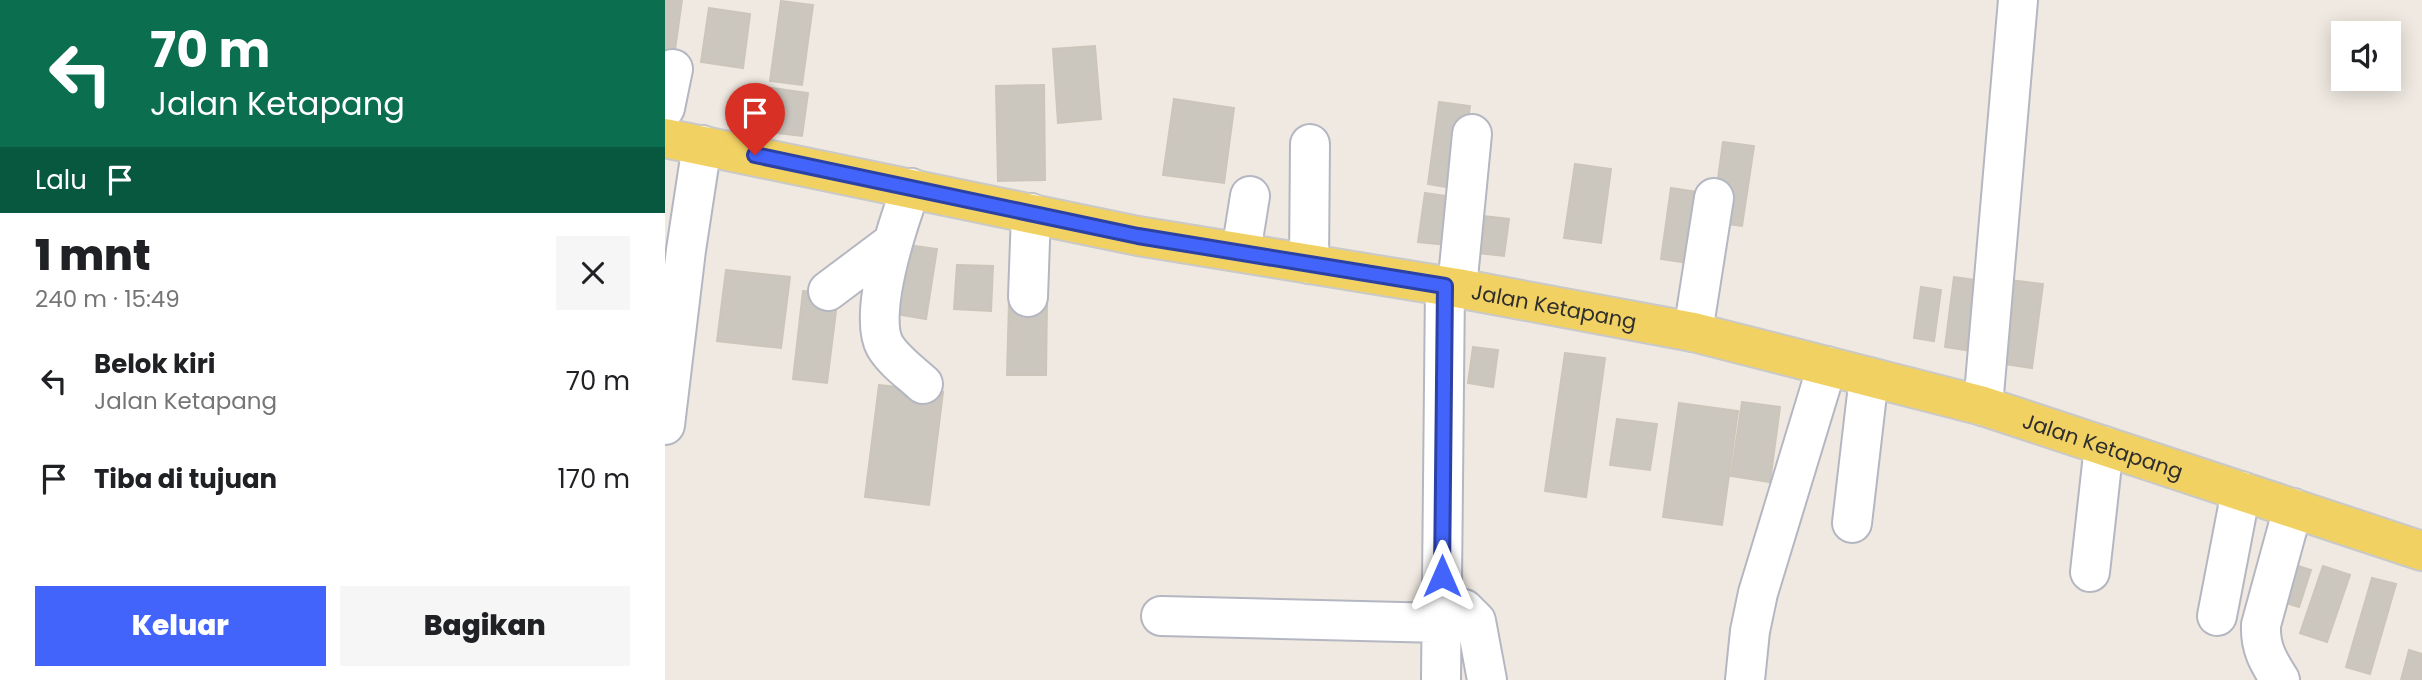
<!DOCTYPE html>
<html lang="id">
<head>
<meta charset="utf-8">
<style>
	:root { --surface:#fff; --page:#f6f6f6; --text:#202124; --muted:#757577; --accent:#4264fb }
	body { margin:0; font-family:Poppins,sans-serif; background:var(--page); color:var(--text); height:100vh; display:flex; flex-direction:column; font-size:26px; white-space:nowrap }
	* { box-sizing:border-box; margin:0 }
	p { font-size:23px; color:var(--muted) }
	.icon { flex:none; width:38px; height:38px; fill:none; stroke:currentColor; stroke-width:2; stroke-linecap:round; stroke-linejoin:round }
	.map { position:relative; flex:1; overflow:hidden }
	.side { display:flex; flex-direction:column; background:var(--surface); width:665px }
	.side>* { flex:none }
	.banner { background:#0b6e4f; color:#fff; overflow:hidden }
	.tools { position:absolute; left:1666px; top:21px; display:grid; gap:14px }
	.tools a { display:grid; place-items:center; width:70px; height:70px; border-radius:0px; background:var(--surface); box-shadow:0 4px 18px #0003; font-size:35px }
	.pin { position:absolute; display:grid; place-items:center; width:60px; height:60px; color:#fff; margin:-72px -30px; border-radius:50% 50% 50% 0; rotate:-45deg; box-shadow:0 0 7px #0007 }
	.pin .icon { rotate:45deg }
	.me { position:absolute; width:77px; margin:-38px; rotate:0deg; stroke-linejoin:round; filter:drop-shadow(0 0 5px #0008) }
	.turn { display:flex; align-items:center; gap:24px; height:147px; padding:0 35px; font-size:32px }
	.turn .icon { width:91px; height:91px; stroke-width:2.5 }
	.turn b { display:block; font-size:49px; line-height:60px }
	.then { display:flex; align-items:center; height:66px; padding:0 35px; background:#0003; gap:14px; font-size:26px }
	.round { display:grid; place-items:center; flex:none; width:74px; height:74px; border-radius:0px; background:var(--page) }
	.head { display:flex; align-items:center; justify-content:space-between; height:119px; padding:0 35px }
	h1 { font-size:42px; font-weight:800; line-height:52px }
	.primary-button { display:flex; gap:14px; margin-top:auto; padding:14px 35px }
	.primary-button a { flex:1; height:80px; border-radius:0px; background:var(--accent); color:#fff; font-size:28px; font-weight:800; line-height:80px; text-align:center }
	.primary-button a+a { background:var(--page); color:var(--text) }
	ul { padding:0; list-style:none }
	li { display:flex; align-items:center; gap:21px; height:98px; padding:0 35px }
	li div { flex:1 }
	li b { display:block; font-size:26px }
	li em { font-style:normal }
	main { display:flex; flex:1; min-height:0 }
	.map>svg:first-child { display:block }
</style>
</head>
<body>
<main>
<section class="side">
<div class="banner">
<div class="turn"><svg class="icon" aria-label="left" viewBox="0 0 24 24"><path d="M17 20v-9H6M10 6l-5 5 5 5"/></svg><div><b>70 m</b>Jalan Ketapang</div></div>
<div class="then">Lalu<svg class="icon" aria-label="arrive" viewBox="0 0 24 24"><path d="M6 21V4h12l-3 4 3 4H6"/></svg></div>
</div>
<div class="head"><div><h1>1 mnt</h1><p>240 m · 15:49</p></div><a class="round"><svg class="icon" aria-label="close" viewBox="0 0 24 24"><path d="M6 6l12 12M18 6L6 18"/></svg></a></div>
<ul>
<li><svg class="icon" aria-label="left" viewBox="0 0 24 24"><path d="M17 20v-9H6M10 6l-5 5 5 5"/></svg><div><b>Belok kiri</b><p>Jalan Ketapang</p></div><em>70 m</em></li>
<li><svg class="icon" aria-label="arrive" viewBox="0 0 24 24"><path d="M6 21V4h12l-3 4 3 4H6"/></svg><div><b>Tiba di tujuan</b></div><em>170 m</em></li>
</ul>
<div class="primary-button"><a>Keluar</a><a>Bagikan</a></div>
</section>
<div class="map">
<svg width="1757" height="680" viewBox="0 0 1757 680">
	<rect width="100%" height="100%" fill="#efe9e1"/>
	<path fill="#cbc7bf" stroke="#cbc5ba" stroke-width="2" d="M0,0H17L9,57L0,56Z
		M116,1L148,5L137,85L105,81Z
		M44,8L85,14L78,68L36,62Z
		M430,46L436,119L393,123L388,49Z
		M379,85L380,180L333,181L331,86Z
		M100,87L143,93L137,136L94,131Z
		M509,99L569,108L559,183L498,175Z
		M774,102L805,106L793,189L763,184Z
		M1058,142L1089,146L1077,226L1047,222Z
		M910,164L946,169L936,243L899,238Z
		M1006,188L1040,193L1030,264L996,259Z
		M760,193L789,197L782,245L753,242Z
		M818,216L844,219L839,256L813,253Z
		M236,244L272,249L261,319L225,313Z
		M292,265L328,266L326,311L289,309Z
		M61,270L125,277L116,348L52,341Z
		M1289,277L1311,280L1301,350L1280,347Z
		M1337,279L1378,284L1367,368L1326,362Z
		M1256,287L1276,290L1269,341L1249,338Z
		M138,291L173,295L162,383L128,379Z
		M344,301L382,302L381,375H342Z
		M808,347L833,350L828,387L803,383Z
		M900,353L940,358L921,497L880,491Z
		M214,385L278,392L264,505L200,497Z
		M1077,402L1115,407L1105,482L1066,476Z
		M1014,403L1073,411L1057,525L998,517Z
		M952,419L992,424L985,470L945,465Z
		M1626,564L1646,570L1634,607L1615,601Z
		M1658,566L1685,575L1662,642L1635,633Z
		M1707,578L1731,584L1705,674L1681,667Z
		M1744,650L1757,654V680H1736Z"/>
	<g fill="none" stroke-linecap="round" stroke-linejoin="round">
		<defs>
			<path id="minor" d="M0,108L8,69
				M246,188C234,221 202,314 220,346C229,361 245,372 258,384
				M576,252L585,196
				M644,264L645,144
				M792,288L807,134
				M163,291L227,243
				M363,297L366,213
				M1028,332L1049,198
				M1318,406L1353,0
				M0,425L21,250L37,145
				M1187,523L1204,377
				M1425,572L1439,446
				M777,604L799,609L811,621L822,680
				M496,616L776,623
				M1552,616L1576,491
				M776,680L780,286
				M1080,680L1085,631L1093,593L1162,366
				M1615,680C1603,661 1595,648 1596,625L1628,508"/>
			<g id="major">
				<path id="s1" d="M0,138L473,236L792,288L1028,332L1318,406L1757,551"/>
			</g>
		</defs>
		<use href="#minor" stroke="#b4b7c1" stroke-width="42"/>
		<use href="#major" stroke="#c9c9c9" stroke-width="42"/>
		<use href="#minor" stroke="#fff" stroke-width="38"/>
		<use href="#major" stroke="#f2d163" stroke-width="38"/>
	</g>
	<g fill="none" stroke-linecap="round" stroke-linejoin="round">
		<defs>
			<path id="route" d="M90,155L473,236L780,286L777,576"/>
		</defs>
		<use href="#route" stroke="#2b41a3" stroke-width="18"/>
		<use href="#route" stroke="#4264fb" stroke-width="12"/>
	</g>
	<g text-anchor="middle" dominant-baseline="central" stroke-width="5" stroke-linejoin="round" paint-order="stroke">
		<g font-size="21" fill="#2e2e2e" stroke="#fff">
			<text stroke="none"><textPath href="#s1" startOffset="905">Jalan Ketapang</textPath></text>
			<text stroke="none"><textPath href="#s1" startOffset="1472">Jalan Ketapang</textPath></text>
		</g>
	</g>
</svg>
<div class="tools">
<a><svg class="icon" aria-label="sound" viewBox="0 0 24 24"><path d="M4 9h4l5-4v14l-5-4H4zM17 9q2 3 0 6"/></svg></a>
</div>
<div class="pin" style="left:90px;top:155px;background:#d93025"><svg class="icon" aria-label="arrive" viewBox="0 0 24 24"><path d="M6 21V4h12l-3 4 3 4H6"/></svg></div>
<svg class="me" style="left:777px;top:576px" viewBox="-20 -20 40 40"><path d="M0-17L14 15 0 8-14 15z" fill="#4264fb" stroke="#fff" stroke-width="4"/></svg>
</div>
</main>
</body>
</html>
